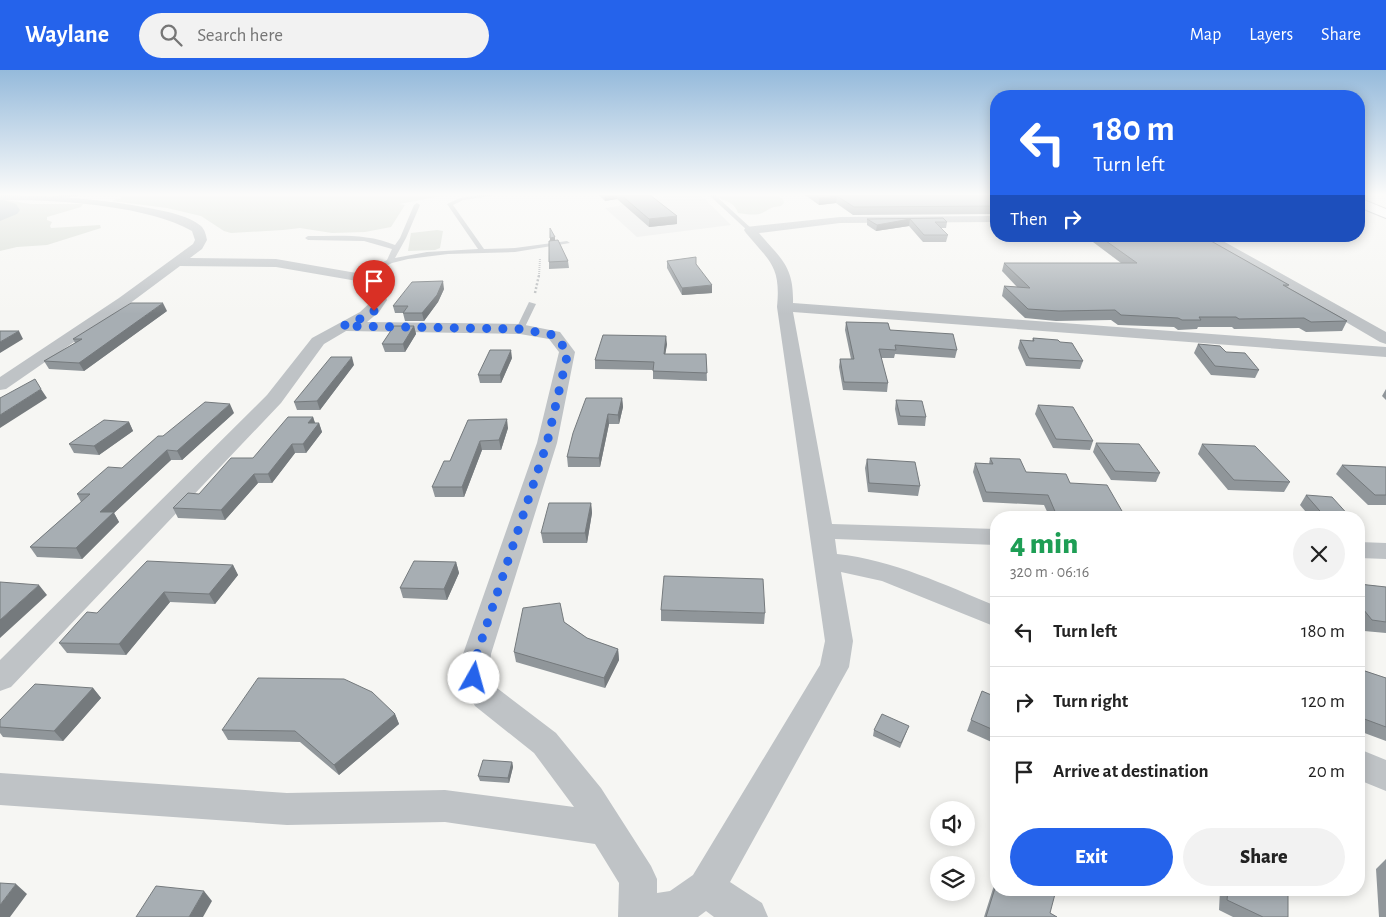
<!DOCTYPE html>
<html lang="en">
<head>
<meta charset="utf-8">
<style>
	:root { --surface:#fff; --page:#f2f2f2; --text:#222; --muted:#767676; --line:#e0e0e0; --accent:#2563eb }
	body { margin:0; font-family:"Alegreya Sans",sans-serif; background:var(--page); color:var(--text); height:100vh; display:flex; flex-direction:column; font-size:19px; white-space:nowrap }
	* { box-sizing:border-box; margin:0 }
	p { font-size:16px; color:var(--muted) }
	.icon { flex:none; width:28px; height:28px; fill:none; stroke:currentColor; stroke-width:2; stroke-linecap:round; stroke-linejoin:round }
	.map { position:relative; flex:1; overflow:hidden }
	.drawer { position:absolute; left:990px; top:441px; width:375px; height:385px; display:flex; flex-direction:column; background:var(--surface); border-radius:20px; box-shadow:0 2px 12px #0003 }
	.drawer>* { flex:none }
	.hud { position:absolute; left:990px; top:20px; width:375px; height:152px; border-radius:20px; box-shadow:0 2px 12px #0003; background:#2563eb; color:#fff; overflow:hidden }
	.fabs { position:absolute; left:930px; top:731px; display:grid; gap:10px }
	.fabs a { display:grid; place-items:center; width:45px; height:45px; border-radius:50%; background:var(--surface); box-shadow:0 2px 12px #0003; font-size:25px }
	.pin { position:absolute; display:grid; place-items:center; width:42px; height:42px; color:#fff; margin:-51px -21px; border-radius:50% 50% 50% 0; rotate:-45deg; box-shadow:0 0 5px #0007 }
	.pin .icon { rotate:45deg }
	.me { position:absolute; width:55px; margin:-28px; rotate:7deg; stroke-linejoin:round; filter:drop-shadow(0 0 4px #0008) }
	.turn { display:flex; align-items:center; gap:18px; height:105px; padding:0 20px; font-size:22px }
	.turn .icon { width:65px; height:65px; stroke-width:2.5 }
	.turn b { display:block; font-size:35px; line-height:42px }
	.then { display:flex; align-items:center; height:48px; padding:0 20px; background:#0003; gap:10px; font-size:19px }
	.round { display:grid; place-items:center; flex:none; width:52px; height:52px; border-radius:26px; background:var(--page) }
	.headline { display:flex; align-items:center; justify-content:space-between; height:85px; padding:0 20px }
	h1 { font-size:30px; font-weight:800; line-height:38px; color:#1e9e55 }
	.primary-button { display:flex; gap:10px; margin-top:auto; padding:10px 20px }
	.primary-button a { flex:1; height:58px; border-radius:30px; background:var(--accent); color:#fff; font-size:20px; font-weight:800; line-height:58px; text-align:center }
	.primary-button a+a { background:var(--page); color:var(--text) }
	ul { padding:0; list-style:none }
	li { display:flex; align-items:center; gap:15px; height:70px; padding:0 20px; border-top:1px solid var(--line) }
	li div { flex:1 }
	li b { display:block; font-size:19px }
	li em { font-style:normal }
	header { display:flex; align-items:center; gap:30px; box-sizing:border-box; height:70px; padding:0 25px; background:var(--accent); color:#fff }
	header strong { font-size:24px }
	nav { display:flex; gap:28px; margin-inline-start:auto; font-size:18px }
	.search { width:350px; height:45px; background:var(--page); display:flex; align-items:center; gap:12px; box-sizing:border-box; padding:0 18px; border-radius:28px; color:var(--muted); font-size:19px }
	.map>svg:first-child { display:block }
</style>
</head>
<body>
<header>
<strong>Waylane</strong>
<div class="search"><svg class="icon" aria-label="search" viewBox="0 0 24 24"><circle cx="10" cy="10" r="6"/><path d="M15 15l6 6"/></svg>Search here</div>
<nav><a>Map</a><a>Layers</a><a>Share</a></nav>
</header>
<div class="map">
<svg width="1386" height="847" viewBox="0 0 1386 847">
	<rect width="100%" height="100%" fill="#f6f6f3"/>
	<path fill="#e6e7e6" d="M675,125H701L731,155L637,167L605,138L619,136L623,132Z"/>
	<path fill="#d7dcd4" d="M122,125H447L399,134L405,135L391,157L365,162L332,163L300,158L283,160L231,163L224,161L201,146L167,138L112,131L121,128Z
		M712,125H777L783,129L784,133L781,136C769,137 771,139 762,143C756,146 745,144 738,143C734,130 722,131 712,125Z
		M0,129L30,134H83L81,137L47,147V150L52,152L50,156L51,158L100,155L101,158L47,175L17,177L0,181Z
		M437,160L443,161L440,178L435,180L408,181L411,163Z"/>
	<g fill="none" stroke-linecap="round" stroke-linejoin="round">
		<path fill="#b8c3c7" fill-rule="evenodd" d="M0,129L16,134L20,140L17,144L0,151Z"/>
		<defs>
			<path id="highway" d="M1359,128L1386,139V148L1359,137Z"/>
		</defs>
		<use href="#highway" stroke="#b2b6b9" stroke-width="2"/>
		<path stroke="#b9bcbe" stroke-width="2" stroke-dasharray="1 1" stroke-linecap="butt" d="M539,206L540,188"/>
		<path stroke="#b9bcbe" stroke-width="2.5" stroke-dasharray="2 2" stroke-linecap="butt" d="M535,223L539,205"/>
		<path fill="#bfc3c6" fill-rule="evenodd" d="M60,125H84L48,130L45,128Z
			M479,125H498L463,130L453,135L484,179L515,178L567,171L570,173L515,182L448,184L408,189L392,193L378,200L368,211L365,209L366,208L373,197L387,190L392,179L364,171L308,170L305,168L308,166C337,166 367,163 395,175L400,168L414,135L417,133L420,135L406,168L395,188L427,182L478,179L447,134L460,128Z
			M709,125H715L752,159V161H748Z
			M529,232L536,234L523,261H517L516,259Z"/>
		<path fill="#bfc3c6" fill-rule="evenodd" d="M0,125C52,125 103,129 154,139C169,142 189,146 201,156C205,160 206,165 207,170L202,179L190,188L276,189L368,205L373,206L383,217L387,230L379,242L367,252L520,254L560,262L575,282L557,373L491,584L489,606L497,618L556,663L601,718L651,796L657,809V823L670,821L693,805L820,595L825,571L777,237C781,196 770,192 746,163L744,160L746,157L840,147L996,146V152L840,153L759,163C781,189 794,196 793,233L1386,277V287L793,242L832,454L996,459V475L835,469L837,484C893,490 945,515 996,536V557L882,511L841,502L853,571L849,597L730,812L762,833L768,847H714L706,841L698,847H618L619,813L595,774L445,752L287,755L0,735V703L287,723L445,720L574,737L534,683L475,636L459,608L463,584L537,373L559,282L549,269L520,264L346,261L324,274L281,333L11,617L0,621V590L267,325L312,268L360,242L373,230L371,221L363,212L276,197L180,196L129,234L6,319L0,320V307L119,228L193,174L195,170L192,161C148,135 52,129 0,130Z
			M1199,166H1214L1386,262V274L1380,272Z
			M1359,472L1386,473V489L1359,488Z
			M1359,679L1386,690V721L1359,710Z"/>
		<use href="#highway" fill="#fff" fill-rule="evenodd"/>
	</g>
	<path fill="#90969a" d="M599,125H650L677,146V154L649,157L617,129L605,131Z
		M805,125H996V144L853,145L836,133L819,135Z
		M943,148L947,152L946,158H941L948,165L946,172H923L909,156L876,161L867,155V149Z
		M1042,166H1197L1289,215L1287,217L1347,251L1342,261L1306,262L1299,258L1234,259L1232,257H1198L1197,259L1178,260L1174,257L1118,255L1111,250L1056,251L1025,248L1002,226L1004,216L1017,217L1002,201L1004,193H1121L1085,166L1044,167Z
		M550,168L555,170L568,191L569,198L549,199V192Z
		M667,191L696,194L712,223L682,225L667,198Z
		M444,219L438,232L424,251H405L403,243H395L393,236Z
		M167,241L84,301L49,299L44,291L75,273L73,269Z
		M846,252L890,260L957,280L955,288L895,284L894,288H881L888,313L887,322L843,320L839,297L840,289H851L845,260Z
		M414,256L416,264L405,282H385L382,274Z
		M1033,268L1060,272L1083,291L1080,299L1026,296L1018,278L1020,270L1032,271Z
		M667,274L665,284H706L707,311L653,309V300L595,299V290Z
		M1198,274L1226,282L1259,300L1255,308L1211,305L1194,283Z
		M512,288L501,313H480L478,305Z
		M354,295L320,340H297L294,332Z
		M1386,319V330L1382,326Z
		M622,328L623,337L619,354H609L600,397H568L567,387Z
		M896,330L926,347L925,356L898,355L895,339Z
		M1038,335L1093,371L1090,380L1053,378L1035,344Z
		M234,343L182,390H171L114,443L119,452L82,489L37,487L30,477L81,432L77,424L122,398L163,366Z
		M313,347L315,353H319L322,362L306,383H295L272,413H258L225,450L178,448L173,438L199,424L253,388Z
		M468,350L508,358L501,380H482L464,427H435L432,417L450,391Z
		M129,352L133,361L99,385L74,383L69,374Z
		M1096,373L1160,403L1156,412L1111,410L1093,382Z
		M1202,374L1290,412L1284,422L1228,420L1198,384Z
		M990,388L1026,402L1070,413L1126,448H1050L1044,435L983,432L973,402L975,393L989,394Z
		M867,389L920,416L918,426L868,422L865,398Z
		M1342,395L1386,397V435H1368L1336,404Z
		M1306,425L1351,448H1311L1300,435Z
		M591,433L592,443L587,473H543L541,463Z
		M456,492L459,503L447,530L403,528L400,518Z
		M233,495L238,505L215,534L170,532L126,585L67,583L59,573L97,543Z
		M1359,514L1386,517V563L1364,561L1359,554Z
		M661,540L765,543L764,554L661,551Z
		M564,552L587,568L618,579L619,590L605,618L516,592L514,582Z
		M1359,599L1386,608V671L1359,661Z
		M93,618L101,628L63,671L3,667L0,663V650Z
		M996,627V674L967,661L971,650Z
		M395,644L399,654L339,705L300,672L228,670L222,660Z
		M874,660L907,661L900,678L873,666Z
		M996,684V697L992,695Z
		M512,692L513,697L509,713L480,711L478,706Z
		M1386,789V847H1379L1376,799Z
		M996,809V820L1050,843L1057,847H984Z
		M1220,820H1288V847H1233L1219,840Z"/>
	<path fill="#757a7d" d="M605,125H617V129L605,131Z
		M837,126L836,133L819,135V128Z
		M677,146V154L649,157V149Z
		M910,149L909,156L876,161L877,155Z
		M555,167V171H550V168Z
		M443,211L444,219L438,232L424,251L422,243Z
		M712,215V223L682,225V218Z
		M163,233L167,241L84,301L79,293Z
		M414,256L416,264L405,282L403,274Z
		M19,261L23,269L0,283V272Z
		M666,266L667,274L664,292V284Z
		M511,280L512,288L501,313L500,305Z
		M352,287L354,295L320,340L317,331Z
		M41,319L47,328L0,358V345Z
		M622,328L623,337L619,354L618,345Z
		M230,334L234,343L182,390L177,381Z
		M608,344L609,354L600,397L599,388Z
		M313,347L316,356L308,353Z
		M507,349L508,358L501,380L499,370Z
		M129,352L133,361L99,385L94,376Z
		M319,353L322,362L306,383L303,374Z
		M480,371L482,380L464,427L462,417Z
		M292,374L295,383L272,413L268,404Z
		M167,380L171,390L114,443L119,452L82,489L76,478L100,442Z
		M254,404L258,413L225,450L221,440Z
		M591,433L592,443L587,473L585,463Z
		M456,492L459,503L447,530L444,519Z
		M233,495L238,505L215,534L209,524Z
		M39,515L47,525L0,568V550Z
		M164,522L170,532L126,585L119,574Z
		M618,579L619,590L605,618L604,608Z
		M93,618L101,628L63,671L54,661Z
		M395,644L399,654L339,705L334,695Z
		M512,692L513,697L509,713L508,708Z
		M16,814L27,824L10,847H0V835Z
		M204,821L212,831L203,847H189Z"/>
	<path fill="#a7aeb3" stroke="#757a7d" d="M621,125H650L677,146L649,149Z
		M816,125H996V136L854,137L837,126L819,128Z
		M943,148L947,152H935L948,165H924L910,149L877,155L867,149Z
		M550,158L555,167L550,168Z
		M1099,166H1197L1199,167H1204L1289,215H1283L1347,251L1311,252L1304,248L1239,249L1236,247H1199L1201,250H1182L1178,248L1121,245L1115,240L1059,241L1028,239L1004,216L1030,218L1004,193H1137Z
		M558,170L568,191L549,192V171Z
		M696,187V194L712,215L682,218L667,191Z
		M443,211L437,225L422,243H403L408,236H393L412,212Z
		M131,233H163L79,293L44,291L82,269H73Z
		M846,252L888,253L890,260L953,264L957,280L895,275L896,280L879,279L888,313L844,312L840,289H854Z
		M394,256H414L403,274H382Z
		M0,261H19L0,272Z
		M603,265L666,266L664,284H706L707,303L653,301L654,292L595,290Z
		M1033,268L1058,270L1060,272L1072,273L1083,291L1029,288L1020,270L1034,271Z
		M1198,274L1220,276L1226,282L1245,283L1259,300L1215,296Z
		M490,280H511L500,305H478Z
		M331,287H352L317,331L294,332Z
		M35,309L41,319L0,345V328Z
		M586,328H622L618,345L608,344L599,388L567,387L573,363Z
		M896,330L922,331L926,347L900,346Z
		M205,332L230,334L177,381L167,380L100,442H114L76,478L30,477L90,424H77L108,397L122,398L158,366H163Z
		M1038,335L1073,337L1093,371L1056,369Z
		M288,347H313L308,353H319L303,374H292L268,404H254L221,440L173,438L188,423L199,424L231,388H253Z
		M507,349L499,370L480,371L462,417H432L444,391H450L468,350Z
		M104,350L129,352L94,376L69,374Z
		M1096,373L1139,374L1160,403L1115,401Z
		M1202,374L1255,376L1290,412L1234,410Z
		M990,388L1020,389L1026,402L1066,404L1070,413L1107,415L1126,448L1087,446L1088,448H1086L1057,446L1048,425L986,422L975,393L993,394Z
		M867,389L915,392L920,416L869,413Z
		M1342,395L1386,397V425H1375Z
		M1306,425L1332,427L1351,448H1326Z
		M549,433H591L585,463H541Z
		M147,491L233,495L209,524L164,522L119,574L59,573L87,542L97,543Z
		M414,491L456,492L444,519L400,518Z
		M664,506L763,509L765,543L661,540Z
		M0,512L39,515L0,550Z
		M1359,514L1386,517V552L1372,550L1359,534Z
		M560,533L564,552L587,568L618,579L604,608L514,582L523,538Z
		M1359,599L1386,608V657L1359,647Z
		M258,608L344,609L372,622L395,644L334,695L295,661L222,660Z
		M35,614L93,618L54,661L0,657V650Z
		M982,621L996,627V661L971,650Z
		M882,644L909,656L901,673L874,660Z
		M483,690L512,692L508,708L478,706Z
		M0,813L16,814L0,835Z
		M996,815V820H1047L1055,824L1050,843L1057,847H986Z
		M156,816L204,821L189,847H136Z
		M1228,820H1288V847H1263L1227,830Z"/>
	<linearGradient id="sky" x2="0" y2="1"><stop stop-color="#95badb"/><stop offset="0.51" stop-color="#fbfbfa"/><stop offset="1" stop-color="#fbfbfa" stop-opacity="0"/></linearGradient>
	<rect width="1386" height="244" fill="url(#sky)"/>
	<g fill="none" stroke-linecap="round" stroke-linejoin="round">
		<path stroke="#2563eb" stroke-width="9" stroke-dasharray="0 16.2" d="M374,241L362,248L343,256L520,259L554,265L568,282L547,373L477,584L474,608"/>
	</g>
</svg>
<div class="fabs">
<a><svg class="icon" aria-label="sound" viewBox="0 0 24 24"><path d="M4 9h4l5-4v14l-5-4H4zM17 9q2 3 0 6"/></svg></a>
<a><svg class="icon" aria-label="layers" viewBox="0 0 24 24"><path d="M12 4l9 5-9 5-9-5zM3 14l9 5 9-5"/></svg></a>
</div>
<div class="pin" style="left:374px;top:241px;background:#d93025"><svg class="icon" aria-label="arrive" viewBox="0 0 24 24"><path d="M6 21V4h12l-3 4 3 4H6"/></svg></div>
<svg class="me" style="left:474px;top:608px" viewBox="-20 -20 40 40"><circle r="19" fill="#fff"/><path d="M0-13L10 11 0 6-10 11z" fill="#2563eb"/></svg>
<div class="hud">
<div class="turn"><svg class="icon" aria-label="left" viewBox="0 0 24 24"><path d="M17 20v-9H6M10 6l-5 5 5 5"/></svg><div><b>180 m</b>Turn left</div></div>
<div class="then">Then<svg class="icon" aria-label="right" viewBox="0 0 24 24"><path d="M7 20v-9h11M14 6l5 5-5 5"/></svg></div>
</div>
<section class="drawer">
<div class="headline"><div><h1>4 min</h1><p>320 m · 06:16</p></div><a class="round"><svg class="icon" aria-label="close" viewBox="0 0 24 24"><path d="M6 6l12 12M18 6L6 18"/></svg></a></div>
<ul>
<li><svg class="icon" aria-label="left" viewBox="0 0 24 24"><path d="M17 20v-9H6M10 6l-5 5 5 5"/></svg><div><b>Turn left</b></div><em>180 m</em></li>
<li><svg class="icon" aria-label="right" viewBox="0 0 24 24"><path d="M7 20v-9h11M14 6l5 5-5 5"/></svg><div><b>Turn right</b></div><em>120 m</em></li>
<li><svg class="icon" aria-label="arrive" viewBox="0 0 24 24"><path d="M6 21V4h12l-3 4 3 4H6"/></svg><div><b>Arrive at destination</b></div><em>20 m</em></li>
</ul>
<div class="primary-button"><a>Exit</a><a>Share</a></div>
</section>
</div>
</body>
</html>
